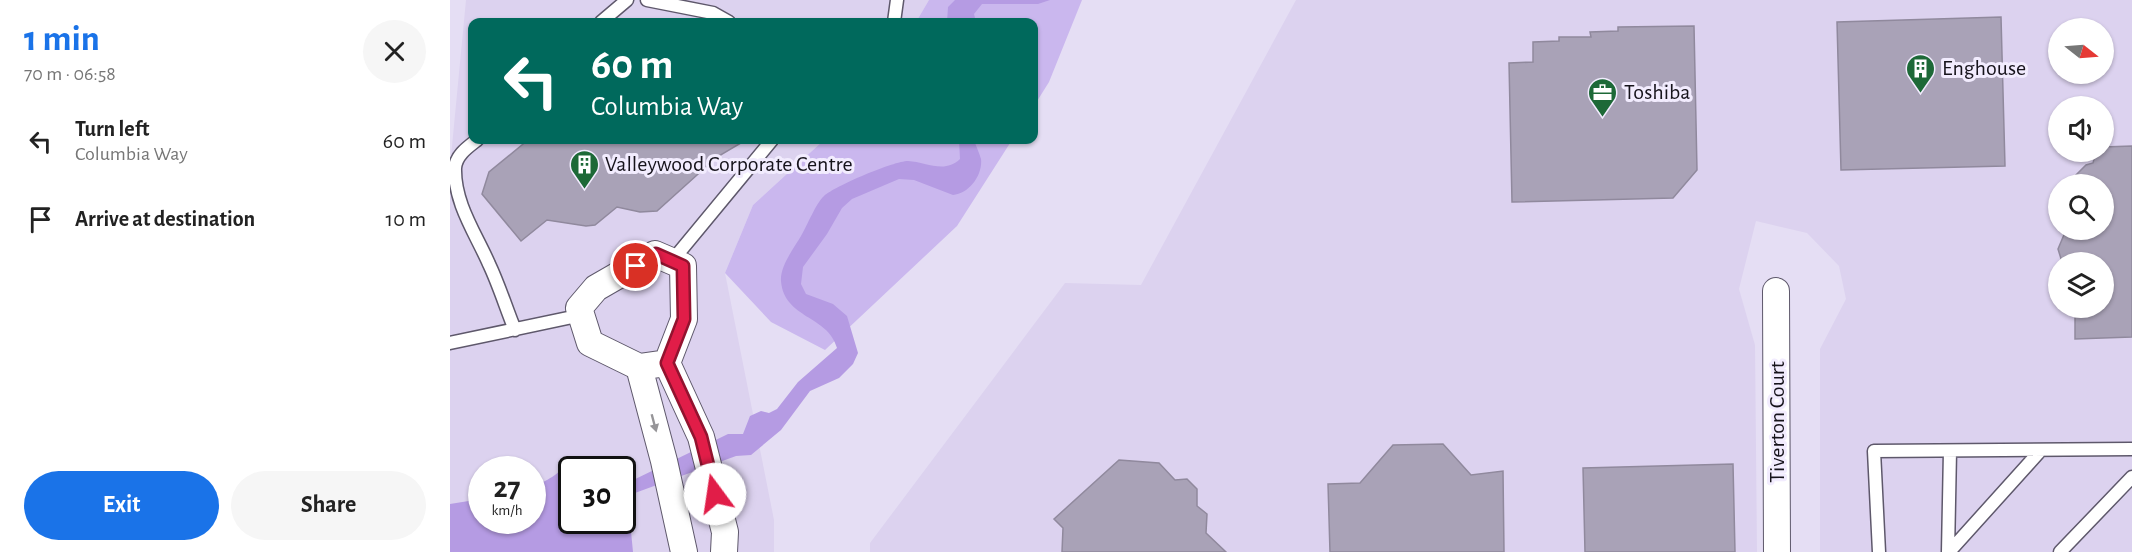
<!DOCTYPE html>
<html lang="en">
<head>
<meta charset="utf-8">
<style>
	:root { --surface:#fff; --page:#f6f6f6; --text:#222; --muted:#767676; --accent:#1a73e8 }
	body { margin:0; font-family:"Alegreya Sans",sans-serif; background:var(--page); color:var(--text); height:100vh; display:flex; flex-direction:column; font-size:22px; white-space:nowrap }
	* { box-sizing:border-box; margin:0 }
	p { font-size:20px; color:var(--muted) }
	.icon { flex:none; width:33px; height:33px; fill:none; stroke:currentColor; stroke-width:2; stroke-linecap:round; stroke-linejoin:round }
	.map { position:relative; flex:1; overflow:hidden }
	.sheet { display:flex; flex-direction:column; background:var(--surface); width:450px }
	.sheet>* { flex:none }
	.guide { position:absolute; left:18px; top:18px; width:570px; height:126px; border-radius:12px; box-shadow:0 2px 4px #0004; background:#00695c; color:#fff; overflow:hidden }
	.needle { width:39px; rotate:107deg }
	.controls { position:absolute; left:1598px; top:18px; display:grid; gap:12px }
	.controls a { display:grid; place-items:center; width:66px; height:66px; border-radius:50%; background:var(--surface); box-shadow:0 2px 4px #0004; font-size:30px }
	.speed { position:absolute; left:18px; top:456px; display:flex; gap:12px; font-size:30px; font-weight:700; text-align:center }
	.speed>* { display:grid; place-content:center; width:78px; height:78px; border-radius:50%; background:var(--surface); box-shadow:0 2px 4px #0004; line-height:1 }
	.speed small { font-size:15px; font-weight:400 }
	.speed .limit { border:3px solid #111; border-radius:9px; background:#fff; color:#111 }
	.pin { position:absolute; display:grid; place-items:center; width:51px; height:51px; color:#fff; margin:-26px; border:3px solid #fff; border-radius:50%; box-shadow:0 2px 6px #0007 }
	.me { position:absolute; width:66px; margin:-33px; rotate:346deg; stroke-linejoin:round; filter:drop-shadow(0 0 4px #0008) }
	.turn { display:flex; align-items:center; gap:21px; height:126px; padding:0 24px; font-size:27px }
	.turn .icon { width:78px; height:78px; stroke-width:2.5 }
	.turn b { display:block; font-size:42px; line-height:51px }
	.round { display:grid; place-items:center; flex:none; width:63px; height:63px; border-radius:32px; background:var(--page) }
	.head { display:flex; align-items:center; justify-content:space-between; height:102px; padding:0 24px }
	h1 { font-size:36px; font-weight:600; line-height:45px; color:var(--accent) }
	.button { display:flex; gap:12px; margin-top:auto; padding:12px 24px }
	.button a { flex:1; height:69px; border-radius:36px; background:var(--accent); color:#fff; font-size:24px; font-weight:600; line-height:69px; text-align:center }
	.button a+a { background:var(--page); color:var(--text) }
	ul { padding:0; list-style:none }
	li { display:flex; align-items:center; gap:18px; height:78px; padding:0 24px }
	li div { flex:1 }
	li b { display:block; font-size:22px }
	li em { font-style:normal }
	main { display:flex; flex:1; min-height:0 }
	.map>svg:first-child { display:block }
</style>
</head>
<body>
<main>
<section class="sheet">
<div class="head"><div><h1>1 min</h1><p>70 m · 06:58</p></div><a class="round"><svg class="icon" aria-label="close" viewBox="0 0 24 24"><path d="M6 6l12 12M18 6L6 18"/></svg></a></div>
<ul>
<li><svg class="icon" aria-label="left" viewBox="0 0 24 24"><path d="M17 20v-9H6M10 6l-5 5 5 5"/></svg><div><b>Turn left</b><p>Columbia Way</p></div><em>60 m</em></li>
<li><svg class="icon" aria-label="arrive" viewBox="0 0 24 24"><path d="M6 21V4h12l-3 4 3 4H6"/></svg><div><b>Arrive at destination</b></div><em>10 m</em></li>
</ul>
<div class="button"><a>Exit</a><a>Share</a></div>
</section>
<div class="map">
<svg width="1682" height="552" viewBox="0 0 1682 552">
	<rect width="100%" height="100%" fill="#e5def4"/>
	<path fill="#dcd2ef" fill-rule="evenodd" d="M16,0H479L466,22H22V140H374L303,205L275,273L324,520V552H0V167ZM32,470H82V520H32ZM122,470H172V520H122Z
		M846,0H1682V552H1370V349L1396,299L1389,266L1357,233L1306,221L1289,289L1305,345L1307,552H420V543L615,283L691,285ZM1608,28H1653V74H1608ZM1608,106H1653V152H1608ZM1608,184H1653V230H1608ZM1608,262H1653V308H1608Z"/>
	<path fill="#cab7ee" d="M479,0H632L599,82L584,106V22H466Z
		M374,140H562L507,226L375,350L321,322L275,273L303,205Z"/>
	<path fill="#b59be3" d="M505,0H600L588,4H532L524,14L526,22H497L498,7Z
		M509,140H524C526,146 529,152 531,159C533,175 519,194 503,195L464,180L449,179L402,199L392,208L377,234L353,267L351,284L356,294L383,304L397,316L408,353L403,364L389,378L360,391L331,430L301,455L286,456L174,497L179,511L183,552H0V504L31,499L32,520H82L83,487C96,480 110,476 116,461C135,477 147,458 165,469L122,470V520H172L173,485L278,434H293L300,416L311,411L319,413L327,409L348,382L387,348C378,315 334,319 331,281C330,266 344,248 351,236C357,226 366,203 374,196C385,186 444,161 458,161C476,162 495,174 510,159Z"/>
	<path fill="#a9a2b7" stroke="#90899d" stroke-width="1.5" d="M1551,17L1555,166L1391,170L1387,22Z
		M1244,26L1247,170L1223,198L1062,202L1059,63L1083,62V42L1109,41V37H1141L1140,32L1168,31V27Z
		M78,140H296L267,157L207,211L190,212L167,207L145,225L136,226L97,220L71,241L32,194L39,172Z
		M1682,146V337L1625,339V308H1653V262H1612L1608,249L1616,230H1653V184H1617L1636,165L1643,163L1646,152H1653L1654,147Z
		M993,444L1021,475L1053,471L1054,552H880L878,484L910,483L943,445Z
		M669,460L709,463L725,480L737,479L747,489V506L757,514L756,533L776,552H612L613,528L604,519Z
		M1283,464L1285,552H1135L1133,468Z"/>
	<g fill="none" stroke-linecap="round" stroke-linejoin="round">
		<defs>
			<path id="service" d="M197,0L263,13L279,22
				M151,22L177,0
				M444,22L447,0
				M27,140C18,147 6,155 5,168C4,203 26,234 39,264C49,285 56,308 65,330
				M222,261L322,140
				M0,343L132,315
				M1429,552L1424,451L1682,449
				M1498,552L1500,451
				M1499,552L1591,450
				M1610,552L1682,477"/>
			<path id="minor" d="M1326,291L1327,552
				M217,363L189,367L140,343L129,308L146,288L205,254L233,266L234,319L217,363L251,437L275,532L274,552
				M189,367L214,461L234,552"/>
		</defs>
		<use href="#service" stroke="#5e586b" stroke-width="15"/>
		<use href="#minor" stroke="#5e586b" stroke-width="28"/>
		<use href="#service" stroke="#fff" stroke-width="12"/>
		<use href="#minor" stroke="#fff" stroke-width="26"/>
	</g>
	<defs><path id="oneway-solid" d="M-6-.8H1V-3.2L6.5 0L1 3.2V.8H-6Z" transform="scale(1.5)"/></defs>
	<use fill="#969598" href="#oneway-solid" transform="translate(204 423) rotate(75)"/>
	<g fill="none" stroke-linecap="round" stroke-linejoin="round">
		<defs>
			<path id="route" d="M186,266L206,254L233,266L234,319L217,363L251,437L265,494"/>
		</defs>
		<use href="#route" stroke="#92132f" stroke-width="15"/>
		<use href="#route" stroke="#e11d48" stroke-width="10"/>
	</g>
	<defs>
		<symbol id="building-pin" viewBox="-11 -11 22 30"><path d="M0 17L-7.5 6A9.5 9.5 0 1 1 7.5 6Z" fill="#1d6937" stroke="#f2ecfe"/><path d="M-4-6H4V6H1V3H-1V6H-4ZM-2.5-4.3h1.7v1.8h-1.7ZM.8-4.3h1.7v1.8H.8ZM-2.5-1h1.7V.8h-1.7ZM.8-1h1.7V.8H.8Z" fill="#fff"/></symbol>
		<symbol id="office-pin" viewBox="-11 -11 22 30"><path d="M0 17L-7.5 6A9.5 9.5 0 1 1 7.5 6Z" fill="#1d6937" stroke="#f2ecfe"/><path d="M-6-3h4V-5.5h4V-3h4V5H-6ZM-1-4.5V-3h2v-1.5ZM-6 0V1H6V0Z" fill="#fff"/></symbol>
	</defs>
	<g fill-rule="evenodd">
		<use href="#building-pin" x="1454" y="52" width="33" height="45"/>
		<use href="#office-pin" x="1136" y="76" width="33" height="45"/>
		<use href="#building-pin" x="118" y="148" width="33" height="45"/>
	</g>
	<g text-anchor="middle" dominant-baseline="central" stroke-width="6" stroke-linejoin="round" paint-order="stroke">
		<g font-size="22" fill="#16131b" stroke="#f2ecfe" text-anchor="start">
			<text x="1492" y="68">Enghouse</text>
			<text x="1174" y="92">Toshiba</text>
			<text x="155" y="164">Valleywood Corporate Centre</text>
		</g>
		<g font-size="22" fill="#16131b" stroke="#f2ecfe">
			<text transform="translate(1327 422) rotate(-90)">Tiverton Court</text>
		</g>
	</g>
</svg>
<div class="controls">
<a><svg class="needle" viewBox="-14 -14 28 28"><path d="M0-13l5 13h-10z" fill="#e53935"/><path d="M0 13l5-13h-10z" fill="#767676"/></svg></a>
<a><svg class="icon" aria-label="sound" viewBox="0 0 24 24"><path d="M4 9h4l5-4v14l-5-4H4zM17 9q2 3 0 6"/></svg></a>
<a><svg class="icon" aria-label="search" viewBox="0 0 24 24"><circle cx="10" cy="10" r="6"/><path d="M15 15l6 6"/></svg></a>
<a><svg class="icon" aria-label="layers" viewBox="0 0 24 24"><path d="M12 4l9 5-9 5-9-5zM3 14l9 5 9-5"/></svg></a>
</div>
<div class="speed"><div>27<small>km/h</small></div><div class="limit">30</div></div>
<div class="pin" style="left:186px;top:266px;background:#d93025"><svg class="icon" aria-label="arrive" viewBox="0 0 24 24"><path d="M6 21V4h12l-3 4 3 4H6"/></svg></div>
<svg class="me" style="left:265px;top:494px" viewBox="-20 -20 40 40"><circle r="19" fill="#fff"/><path d="M0-13L10 11 0 6-10 11z" fill="#e11d48"/></svg>
<div class="guide">
<div class="turn"><svg class="icon" aria-label="left" viewBox="0 0 24 24"><path d="M17 20v-9H6M10 6l-5 5 5 5"/></svg><div><b>60 m</b>Columbia Way</div></div>
</div>
</div>
</main>
</body>
</html>
